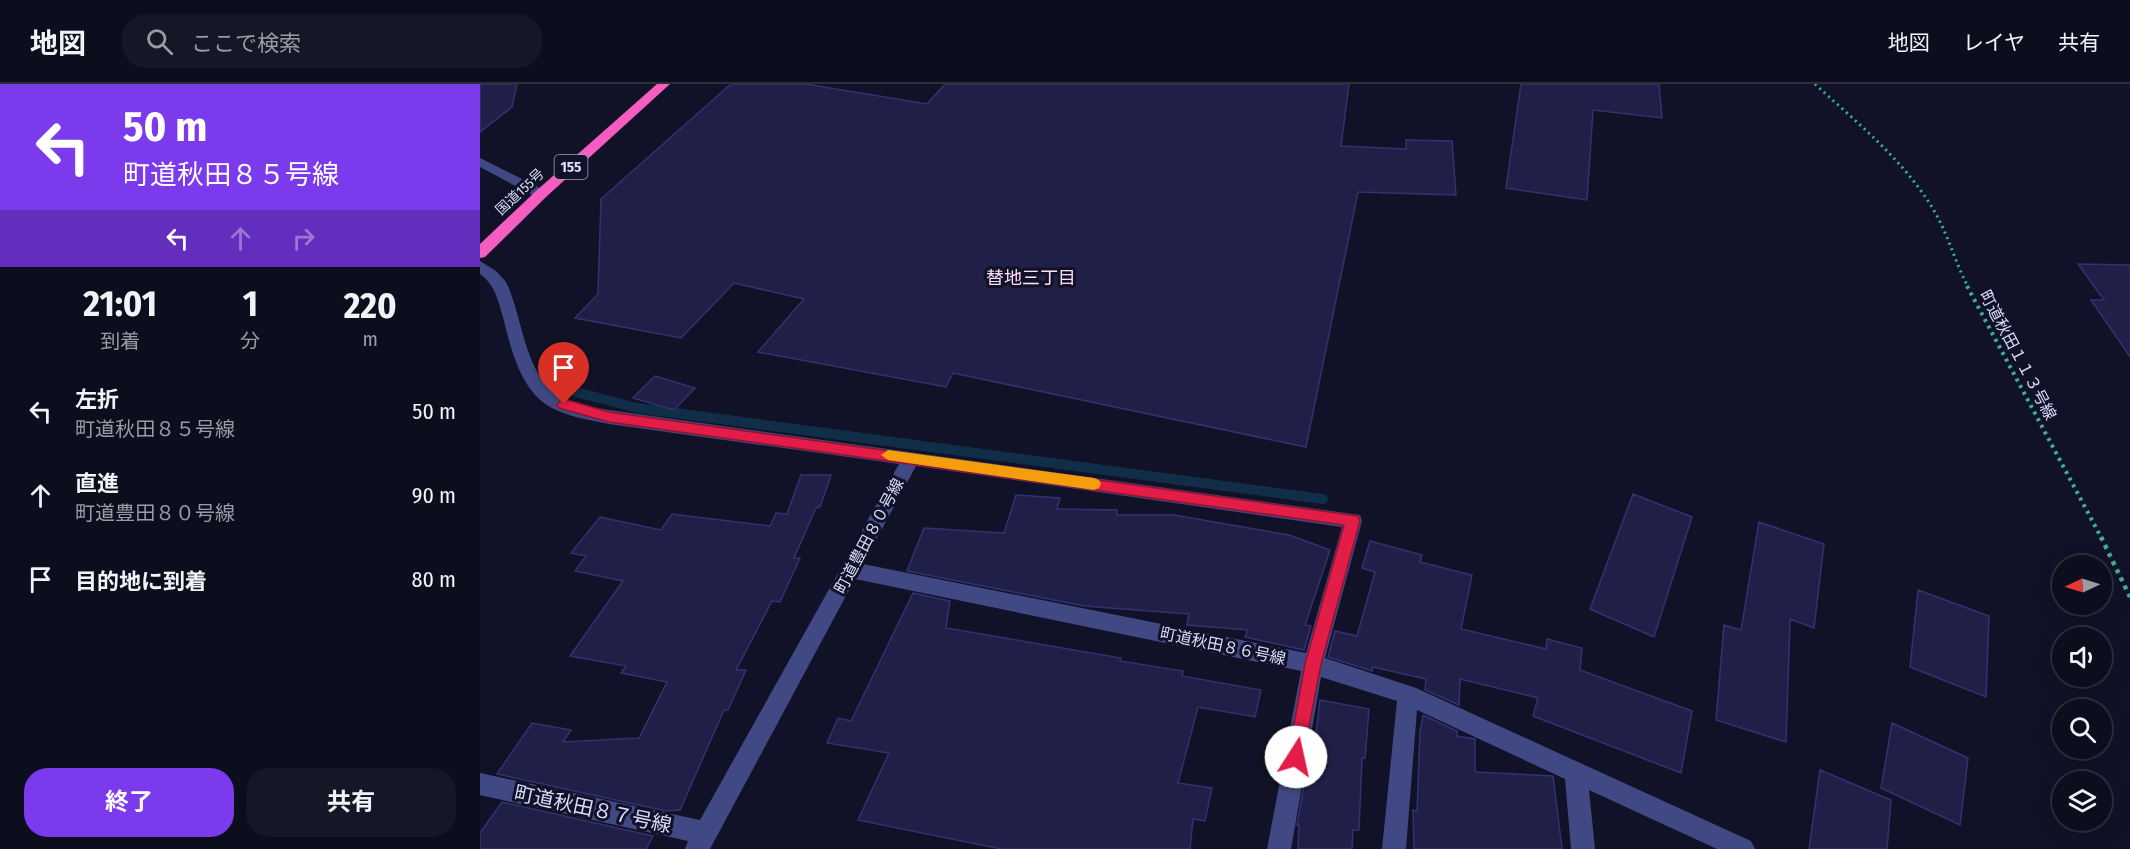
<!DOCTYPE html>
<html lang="ja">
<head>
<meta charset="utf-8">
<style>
	:root { --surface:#0d0e1d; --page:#161726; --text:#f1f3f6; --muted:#9a9ca4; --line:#2d2e3b; --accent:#7c3aed }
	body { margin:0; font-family:"Fira Sans Condensed","Noto Sans JP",sans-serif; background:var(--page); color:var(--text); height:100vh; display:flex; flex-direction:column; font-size:22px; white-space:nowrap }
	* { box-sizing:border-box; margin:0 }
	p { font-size:20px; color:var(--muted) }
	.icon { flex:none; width:33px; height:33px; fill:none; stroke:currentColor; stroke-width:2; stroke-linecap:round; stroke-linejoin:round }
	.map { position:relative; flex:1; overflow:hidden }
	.sheet { display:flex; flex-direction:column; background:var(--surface); width:480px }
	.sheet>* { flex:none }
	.guide { background:#7c3aed; color:#fff; overflow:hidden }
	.needle { width:39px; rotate:266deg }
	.controls { position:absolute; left:1572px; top:471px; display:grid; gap:12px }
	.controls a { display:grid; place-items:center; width:60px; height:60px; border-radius:50%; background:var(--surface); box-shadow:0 6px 24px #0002,0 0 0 2px var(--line); font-size:30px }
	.pin { position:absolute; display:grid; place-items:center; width:51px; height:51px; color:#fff; margin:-62px -26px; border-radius:50% 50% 50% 0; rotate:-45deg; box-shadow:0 0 6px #0007 }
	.pin .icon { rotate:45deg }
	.me { position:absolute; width:66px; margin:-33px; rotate:10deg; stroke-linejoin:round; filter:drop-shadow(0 0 4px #0008) }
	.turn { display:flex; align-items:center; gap:21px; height:126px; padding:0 24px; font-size:27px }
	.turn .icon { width:78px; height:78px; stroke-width:2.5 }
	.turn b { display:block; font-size:42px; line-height:51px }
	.lanes { display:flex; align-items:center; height:57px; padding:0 24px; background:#0003; justify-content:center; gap:30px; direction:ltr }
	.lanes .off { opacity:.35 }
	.eta { display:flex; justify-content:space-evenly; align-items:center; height:102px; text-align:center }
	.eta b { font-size:36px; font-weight:700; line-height:42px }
	.primary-button { display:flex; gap:12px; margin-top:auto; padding:12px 24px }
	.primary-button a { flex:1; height:69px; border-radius:24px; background:var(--accent); color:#fff; font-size:24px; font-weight:700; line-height:69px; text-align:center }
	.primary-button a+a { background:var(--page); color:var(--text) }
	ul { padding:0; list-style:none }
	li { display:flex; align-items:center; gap:18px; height:84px; padding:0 24px }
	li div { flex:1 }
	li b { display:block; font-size:22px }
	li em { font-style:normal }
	header { display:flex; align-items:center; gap:36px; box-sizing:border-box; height:84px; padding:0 30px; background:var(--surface); border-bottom:2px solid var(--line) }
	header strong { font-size:28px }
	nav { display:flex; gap:33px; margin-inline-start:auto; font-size:21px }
	.search { width:420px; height:54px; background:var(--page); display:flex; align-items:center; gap:15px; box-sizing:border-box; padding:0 21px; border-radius:24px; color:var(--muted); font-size:22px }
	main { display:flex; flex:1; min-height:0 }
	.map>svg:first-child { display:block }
</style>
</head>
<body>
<header>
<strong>地図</strong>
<div class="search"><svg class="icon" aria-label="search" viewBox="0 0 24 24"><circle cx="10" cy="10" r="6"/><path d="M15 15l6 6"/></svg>ここで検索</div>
<nav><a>地図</a><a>レイヤ</a><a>共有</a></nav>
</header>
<main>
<section class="sheet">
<div class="guide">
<div class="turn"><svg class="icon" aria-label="left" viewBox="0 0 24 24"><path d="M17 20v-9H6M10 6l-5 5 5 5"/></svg><div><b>50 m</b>町道秋田８５号線</div></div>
<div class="lanes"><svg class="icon" aria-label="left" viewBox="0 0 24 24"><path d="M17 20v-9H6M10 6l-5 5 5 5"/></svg><svg class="icon off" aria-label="ahead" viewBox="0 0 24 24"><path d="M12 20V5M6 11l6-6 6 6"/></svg><svg class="icon off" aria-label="right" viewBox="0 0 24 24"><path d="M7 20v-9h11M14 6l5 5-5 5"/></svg></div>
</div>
<div class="eta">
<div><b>21:01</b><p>到着</p></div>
<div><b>1</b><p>分</p></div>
<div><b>220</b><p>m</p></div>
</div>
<ul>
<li><svg class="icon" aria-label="left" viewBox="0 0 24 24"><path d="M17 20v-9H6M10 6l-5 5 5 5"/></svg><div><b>左折</b><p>町道秋田８５号線</p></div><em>50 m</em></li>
<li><svg class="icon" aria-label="ahead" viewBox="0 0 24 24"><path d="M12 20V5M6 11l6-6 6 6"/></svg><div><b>直進</b><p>町道豊田８０号線</p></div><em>90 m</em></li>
<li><svg class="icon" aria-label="arrive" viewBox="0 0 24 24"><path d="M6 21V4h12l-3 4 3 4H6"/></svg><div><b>目的地に到着</b></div><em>80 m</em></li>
</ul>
<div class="primary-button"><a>終了</a><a>共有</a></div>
</section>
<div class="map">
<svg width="1650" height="765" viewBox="0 0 1650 765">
	<rect width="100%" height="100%" fill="#111227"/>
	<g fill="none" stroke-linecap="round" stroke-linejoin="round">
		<path stroke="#102e47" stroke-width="10" d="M81,304L157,324L843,415"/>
	</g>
	<path fill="#201f47" stroke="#333271" stroke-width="1.5" d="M0,0H37L32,23L0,48Z
		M251,0H326L447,20L465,0H869L861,62L926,65V56L972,57L976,111L878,108L826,363L473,289L466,303L278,268L324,215L254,199L201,254L95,234L118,210L121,115Z
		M1041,0H1179L1182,34L1113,26L1107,116L1026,104Z
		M1598,180L1650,181V273L1611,216H1624Z
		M175,292L215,304L194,326L153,314Z
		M321,391H351L340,423L336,424L314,474H320L300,518L292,517L256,586H266L248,626H244L200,726L186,727L17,690L52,639L91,646L83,658L159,654L187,598L141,589L146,582L90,572L143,497L95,487L106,472L91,469L120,433L181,446L192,430L290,442L296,429L307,430Z
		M1153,410L1212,433L1174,553L1110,525Z
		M536,411L580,414L577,425L637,426V431H694L809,451L850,466L825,541L831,542L824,566L765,553L768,546L707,541L709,530L604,522L427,487L444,444L524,449Z
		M1279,438L1344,460L1334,544L1310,535L1306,658L1236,636L1244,541L1261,546Z
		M890,457L942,471L940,478L992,491L981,545L1066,565L1067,555L1102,564L1100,586L1212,627L1201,689L1053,632L1058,614L980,595L979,621L945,606L946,595L893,583L892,587L848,573L855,547L877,552L895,488L882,484Z
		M1438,506L1509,532L1506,613L1430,583Z
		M433,509L470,517L466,544L641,574L640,577L703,587L702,592L781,606L775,633L718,623L698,699L732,704L725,737L713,735L710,765H521L378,736L409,669L347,659L358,634L371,637Z
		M840,616L889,625L885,674H882L879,746H873L872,765H818L819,741H817L829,673L833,674Z
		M943,631L977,647V652L995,655V688L1073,692L1082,765H934L933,726L937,727L940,648Z
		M1412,639L1488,674L1480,741L1401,704Z
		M1340,686L1411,716L1407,765H1329Z
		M22,718L173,752L166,765H0V749Z"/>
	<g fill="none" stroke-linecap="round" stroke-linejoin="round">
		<path stroke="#38b295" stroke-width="3" stroke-dasharray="2 4" stroke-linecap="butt" d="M1335,0C1375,37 1420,73 1450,120C1467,146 1474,176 1488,203"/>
		<path stroke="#38b295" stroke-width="4" stroke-dasharray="3 4.5" stroke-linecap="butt" d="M1487,202L1622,455"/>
		<path stroke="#38b295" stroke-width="4.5" stroke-dasharray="4 5" stroke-linecap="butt" d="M1621,453L1650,513"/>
		<path fill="#404983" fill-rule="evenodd" d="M0,74L66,107L68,110L66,113H56L0,83Z
			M0,177L16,187L26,198C44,235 43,293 84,315C98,322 114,323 129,326L880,431L882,437L845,574L936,604L1271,757L1275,765H1237L1109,706L1115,765H1091L1085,695L937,626L926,765H902L917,617L841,593L811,765H787L821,587L375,495L230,765H205L208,757L0,711V689L220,736L419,380L129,340C110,336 89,333 72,324C40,307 31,264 23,233C18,216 15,201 0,190ZM436,382L862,443L826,569L383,480Z"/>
		<path fill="#f55dc1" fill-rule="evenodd" d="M177,0H190L66,113L5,173L0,174V160L56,107Z"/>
	</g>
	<path fill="#e11d48" stroke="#92132f" stroke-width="1.5" d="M84,315L129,328L878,432L880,437L841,580L822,679L816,681L810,679L808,673L825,580L864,441L129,338L79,324L77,320Z"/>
	<path fill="#f59e0b" d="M408,366L614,394L619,396L621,400L619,404L614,406L408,376L401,371Z"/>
	<g text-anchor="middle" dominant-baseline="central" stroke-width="6" stroke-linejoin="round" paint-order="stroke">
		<g font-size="14" fill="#dadcfd" stroke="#111227">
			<text transform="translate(40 108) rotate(-43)">国道155号</text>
		</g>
		<rect fill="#111227" stroke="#9e9fbd" stroke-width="1.5" x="74.5" y="71" width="33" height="24" rx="4.5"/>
		<g font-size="15" font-weight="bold" fill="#dadcfd">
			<text x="91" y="83">155</text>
		</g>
		<g font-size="16" fill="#dadcfd" stroke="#111227">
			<text transform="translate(1538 271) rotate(62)">町道秋田１１３号線</text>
			<text transform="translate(389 452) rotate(-62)">町道豊田８０号線</text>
			<text transform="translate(743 562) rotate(12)">町道秋田８６号線</text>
		</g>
		<g font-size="18" fill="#fddcf7" stroke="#111227">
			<text x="551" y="194">替地三丁目</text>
		</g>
		<g font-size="20" fill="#dadcfd" stroke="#111227">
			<text transform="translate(113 725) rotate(12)">町道秋田８７号線</text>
		</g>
	</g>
</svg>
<div class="controls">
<a><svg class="needle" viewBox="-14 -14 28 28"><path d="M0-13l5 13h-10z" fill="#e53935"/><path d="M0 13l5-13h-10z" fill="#9a9ca4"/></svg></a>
<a><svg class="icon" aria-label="sound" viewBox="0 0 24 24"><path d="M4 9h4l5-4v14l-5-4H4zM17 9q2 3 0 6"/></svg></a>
<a><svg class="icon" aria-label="search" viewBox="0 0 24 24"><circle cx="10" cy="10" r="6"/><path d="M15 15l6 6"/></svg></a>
<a><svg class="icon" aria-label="layers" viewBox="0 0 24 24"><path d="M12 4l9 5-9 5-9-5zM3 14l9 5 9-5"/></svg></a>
</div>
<div class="pin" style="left:84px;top:320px;background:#d93025"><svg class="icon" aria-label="arrive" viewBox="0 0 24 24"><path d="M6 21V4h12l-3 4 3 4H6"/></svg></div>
<svg class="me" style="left:816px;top:673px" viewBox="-20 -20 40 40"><circle r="19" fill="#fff"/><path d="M0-13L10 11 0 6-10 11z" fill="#e11d48"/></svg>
</div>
</main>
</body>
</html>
